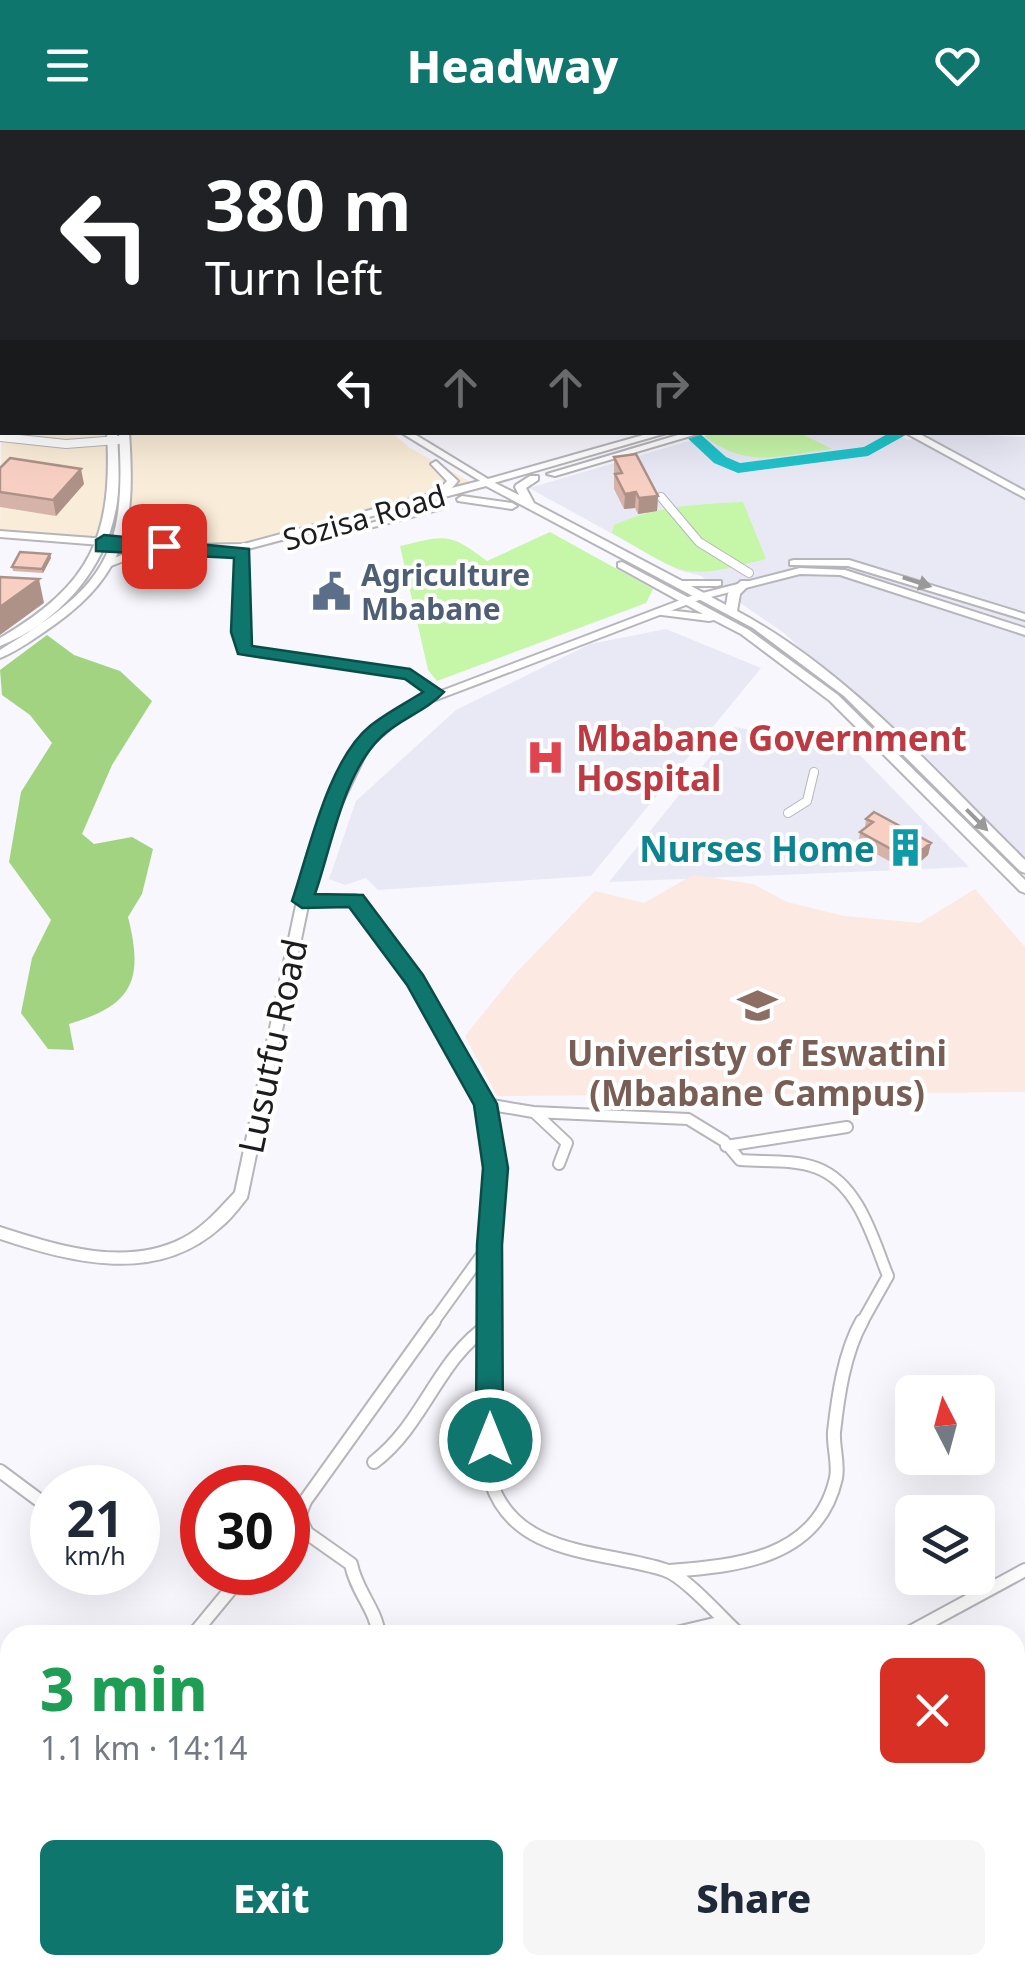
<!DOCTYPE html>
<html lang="en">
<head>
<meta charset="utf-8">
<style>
	:root { --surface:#fff; --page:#f6f6f7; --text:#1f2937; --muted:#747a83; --accent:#0f766e }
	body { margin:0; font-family:"Noto Sans",sans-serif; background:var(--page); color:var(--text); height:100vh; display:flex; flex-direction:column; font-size:38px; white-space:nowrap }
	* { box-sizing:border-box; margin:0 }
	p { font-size:32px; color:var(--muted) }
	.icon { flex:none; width:55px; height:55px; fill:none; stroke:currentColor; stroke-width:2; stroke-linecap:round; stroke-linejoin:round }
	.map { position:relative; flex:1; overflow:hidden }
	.side { position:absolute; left:0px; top:1495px; width:1025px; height:350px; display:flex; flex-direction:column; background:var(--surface); border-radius:30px 30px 0 0; box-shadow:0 10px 40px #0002 }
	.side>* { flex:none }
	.top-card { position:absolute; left:0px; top:0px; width:1025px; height:305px; box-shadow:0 10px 40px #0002; background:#202124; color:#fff; overflow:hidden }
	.needle { width:65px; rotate:354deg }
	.tools { position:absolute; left:895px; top:1245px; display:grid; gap:20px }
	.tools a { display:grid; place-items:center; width:100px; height:100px; border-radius:15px; background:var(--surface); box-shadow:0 10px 40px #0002; font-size:50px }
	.speed { position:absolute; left:30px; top:1335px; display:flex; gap:20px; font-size:50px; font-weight:700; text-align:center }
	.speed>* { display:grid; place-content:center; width:130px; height:130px; border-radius:50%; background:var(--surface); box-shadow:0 10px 40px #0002; line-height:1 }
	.speed small { font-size:25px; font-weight:400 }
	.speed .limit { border:15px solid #d22; background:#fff; color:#111 }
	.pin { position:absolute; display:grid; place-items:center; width:85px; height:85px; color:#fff; margin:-42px; border-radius:20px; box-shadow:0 5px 15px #0006 }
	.me { position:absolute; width:110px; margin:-55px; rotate:0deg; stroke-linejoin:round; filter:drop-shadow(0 0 8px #0008) }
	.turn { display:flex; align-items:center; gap:35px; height:210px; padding:0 40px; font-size:45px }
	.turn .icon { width:130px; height:130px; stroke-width:2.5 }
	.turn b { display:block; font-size:70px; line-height:85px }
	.lanes { display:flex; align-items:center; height:95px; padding:0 40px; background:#0003; justify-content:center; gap:50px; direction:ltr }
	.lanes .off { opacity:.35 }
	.round { display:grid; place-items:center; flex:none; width:105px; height:105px; border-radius:15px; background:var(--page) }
	.headline { display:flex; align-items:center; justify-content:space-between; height:170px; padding:0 40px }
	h1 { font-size:60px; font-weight:800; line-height:75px; color:#1e9e55 }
	.cta { display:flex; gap:20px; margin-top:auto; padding:20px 40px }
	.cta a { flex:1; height:115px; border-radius:15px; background:var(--accent); color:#fff; font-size:40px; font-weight:800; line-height:115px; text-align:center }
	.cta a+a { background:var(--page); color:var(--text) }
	header { display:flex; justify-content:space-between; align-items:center; height:130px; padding:0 40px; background:var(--accent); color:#fff; font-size:45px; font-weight:800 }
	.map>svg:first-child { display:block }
</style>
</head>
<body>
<header><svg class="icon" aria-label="menu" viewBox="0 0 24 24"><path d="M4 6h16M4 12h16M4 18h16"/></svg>Headway<svg class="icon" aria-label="heart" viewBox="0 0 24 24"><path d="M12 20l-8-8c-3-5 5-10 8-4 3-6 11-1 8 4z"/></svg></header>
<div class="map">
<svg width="1025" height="1845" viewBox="0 0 1025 1845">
	<rect width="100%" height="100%" fill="#f7f7fd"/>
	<path fill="#f9ecd8" d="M2,212V302L392,303L410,318L476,355L295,406L219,418L0,404Z"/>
	<path fill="#e9e9f6" d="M892,302L908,310L942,303L1025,307V727L784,503L701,446L678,440L529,358L716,303Z
		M666,499L761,538L591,746L378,760L366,748L345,755L329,749L356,671L456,580L590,514Z
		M734,597L854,619L969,737L609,752Z"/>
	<path fill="#fce9e1" d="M693,745L753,754L787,772L844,786L920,793L975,759L1025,817V962L497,966L465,906L515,844L595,761L644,773Z"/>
	<path fill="#c6f6a8" d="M716,303H800L832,319C779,325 749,340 704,306Z
		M743,372L766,429C681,451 687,446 612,403L614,395C655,376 698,374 743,372Z
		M550,402L653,459L646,473L437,551L428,540L400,416C446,405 449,402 487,431Z"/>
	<path fill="#a2d381" d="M47,505L74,525L120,541L152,571L112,635L82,704L94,714L132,707L153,719L142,764L128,787C144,850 133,875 69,894L74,920L48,919L21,883L32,828L51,790L9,732L21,662L52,613L30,585L2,565L0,540Z"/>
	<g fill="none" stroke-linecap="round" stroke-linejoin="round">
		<path fill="#20c2ca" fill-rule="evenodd" d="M1022,294H1025V304L1021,302Z
			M681,302H698L726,327L740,333L864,317L891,302H911L868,326L738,343L714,333Z"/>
		<defs>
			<path id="street-far3" d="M326,2L351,0
				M889,2L893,0"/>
			<path id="street-far2" d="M0,307L66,314L118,310
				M661,367L699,412L749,443
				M244,417L240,502L244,521L410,544L435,563
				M788,683L807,671L814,642"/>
			<path id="street-far1" d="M303,771L355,770L415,850L486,974L495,1037L489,1194
				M486,974L533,982L688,989L724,1011L740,1030C765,1032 794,1029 817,1038C859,1054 873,1109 888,1146L861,1194
				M534,982L567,1013L559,1034
				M726,1016L847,997
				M432,1194L489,1115"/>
			<path id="street" d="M489,1191C489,1227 482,1323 491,1352C515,1427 603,1420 665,1440C686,1447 722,1489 740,1505
				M374,1332C424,1294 437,1230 489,1195
				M0,1341L39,1370L52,1373
				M138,1380L143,1395
				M288,1412L301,1396
				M669,1441C736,1436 818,1429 836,1348C839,1334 833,1317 834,1302C838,1266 844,1223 862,1191
				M193,1505L245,1442
				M379,1505C376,1479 356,1461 351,1434L307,1403L299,1387L305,1371L434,1191
				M668,1505L723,1492
				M905,1505L1025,1440
				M0,1547L10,1553
				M1015,1756L1025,1748
				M0,1829L23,1845
				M821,1835L829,1845"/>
			<path id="secondary" d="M413,0H422L424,2H416Z
				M550,0H558L560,2H552Z
				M755,0H765L767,2H758Z
				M1025,164V171H1022V165Z
				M107,302H117C118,326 120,349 117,372C108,437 60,492 0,516V508C91,455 113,406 107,302Z
				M119,302H129C135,390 130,441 54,495C37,507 19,520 0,528V520C104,457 127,427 119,302Z
				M400,302H411L488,349L654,302H670L487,355Z
				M688,302H704L555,346L547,344Z
				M904,302H916L1025,361V368Z
				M794,430H849L1025,484V490L848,436L790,435V431Z
				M800,438L845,440L1025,498V505L840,445L800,444L699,470L415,578L369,617L337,684L309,771L247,1068C239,1078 231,1089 221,1097C157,1155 73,1133 0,1109V1097C57,1115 125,1138 183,1108C204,1097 219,1079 235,1062L297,771L325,684L360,612L407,574L691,466Z"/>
			<path id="primary" d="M436,331L458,351L452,358L487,349L519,365L515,357L516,355L530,346H538V350L526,358L534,373L682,451H721V455L717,456H691L726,475L728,463L741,451H749V455L740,464L737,481C848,540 936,643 1025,730V743L1020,741L844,566L753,498L486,356L244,420L186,421L141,418L146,421L144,423L111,436L107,435V431L139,418L0,407V401L186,415L244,414L437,362L447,351L431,334Z
				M462,366L512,373L517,376L512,379L458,371L457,369Z
				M437,374L441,375V379L362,400L357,397Z
				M622,432L749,500L838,565L1025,750V763L1020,761L830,571L741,504L714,490L709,491L654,484L652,482L658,479L703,484L618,437V433Z"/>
			<path id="highway" d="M0,1705L10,1709V1736L0,1732Z
				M0,1738L10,1742V1770L0,1765Z
				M105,1835H140L145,1845H110Z
				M156,1835H191L196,1845H161Z"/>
		</defs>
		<use href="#street-far3" stroke="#b5b5ba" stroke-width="9"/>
		<use href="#street-far2" stroke="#b5b5ba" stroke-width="10"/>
		<use href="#street-far1" stroke="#b5b5ba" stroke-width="14"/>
		<use href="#street" stroke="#b5b5ba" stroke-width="16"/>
		<use href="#secondary" stroke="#b5b5ba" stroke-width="4"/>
		<use href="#primary" stroke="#b5b5ba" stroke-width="4"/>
		<use href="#highway" stroke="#b5b5ba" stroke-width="3"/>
		<use href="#street-far3" stroke="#fff" stroke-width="6"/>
		<use href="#street-far2" stroke="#fff" stroke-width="8"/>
		<use href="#street-far1" stroke="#fff" stroke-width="10"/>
		<use href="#street" stroke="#fff" stroke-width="12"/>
		<use href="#secondary" fill="#fff" fill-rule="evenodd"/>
		<use href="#primary" fill="#fff" fill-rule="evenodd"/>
		<use href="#highway" fill="#fff" fill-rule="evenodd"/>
	</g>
	<path fill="#d5b3a8" d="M2,151V188H0V152Z
		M0,204H2V241L0,240Z
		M614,327L658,366L657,381L638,384L635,378L624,379L614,359Z
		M0,338L84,354L56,386L0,377Z
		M51,428L43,443L13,441L12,437Z
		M866,689L931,713L928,725L920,732L913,729L902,738L858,714L860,702L865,698Z"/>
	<path fill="#ae9288" d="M81,339L84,354L56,386L53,370Z
		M636,362L635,378L624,379L625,364Z
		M658,366L657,381L638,384L639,368Z
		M50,424L51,428L43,443L42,439Z
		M39,449L44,473L0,505V477Z
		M931,713L928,725L920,732L922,720Z
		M916,717L913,729L902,738L904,726Z"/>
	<path fill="#f8d0c3" stroke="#ae9288" stroke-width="2.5" d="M216,0H261V2H215Z
		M287,0H324L326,2H288Z
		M2,151V174H0V152Z
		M0,204H2V227L0,226Z
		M636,324L658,366L639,368L636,362L625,364L615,344L622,343L614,327Z
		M10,328L81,339L53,370L0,362V338Z
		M20,422L50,424L42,439L12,437Z
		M0,447L39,449L0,477Z
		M874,682L931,713L922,720L916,717L904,726L860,702L873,692L866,689Z"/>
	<defs><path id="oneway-solid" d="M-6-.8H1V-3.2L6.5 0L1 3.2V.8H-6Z" transform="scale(2.5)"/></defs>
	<g fill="#99999a">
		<use href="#oneway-solid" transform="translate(917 452) rotate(18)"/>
		<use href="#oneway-solid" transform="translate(977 690) rotate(45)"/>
	</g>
	<path fill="#0f766e" stroke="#0a4d48" stroke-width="2.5" d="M104,405L249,419L252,516L410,539L444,562C427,581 399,589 381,607C343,644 332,715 315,764L363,765L423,845L497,974L508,1038L502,1115L503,1310L499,1319L490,1322L480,1319L476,1310L477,1115L483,1038L474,975L407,855L349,777L302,778L292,771C309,721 328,630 370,596C386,583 406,573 423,562L405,549L238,524L231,502L234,428L96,421V410Z"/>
	<defs>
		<symbol id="civic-bare" viewBox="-9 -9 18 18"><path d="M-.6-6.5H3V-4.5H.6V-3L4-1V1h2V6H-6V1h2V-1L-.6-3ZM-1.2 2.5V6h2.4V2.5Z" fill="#5c6f8a" stroke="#fff" stroke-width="2.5" paint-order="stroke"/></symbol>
		<symbol id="hospital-bare" viewBox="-9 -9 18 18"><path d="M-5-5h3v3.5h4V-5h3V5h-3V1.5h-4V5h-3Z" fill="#e0444e" stroke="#fff" stroke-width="2.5" paint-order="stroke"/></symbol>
		<symbol id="building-bare" viewBox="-9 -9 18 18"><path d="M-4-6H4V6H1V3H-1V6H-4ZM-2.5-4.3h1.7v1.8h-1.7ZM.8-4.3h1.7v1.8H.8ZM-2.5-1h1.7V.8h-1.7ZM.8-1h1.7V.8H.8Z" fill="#0f9aa8" stroke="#fff" stroke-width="2.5" paint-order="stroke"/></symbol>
		<symbol id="university-bare" viewBox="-9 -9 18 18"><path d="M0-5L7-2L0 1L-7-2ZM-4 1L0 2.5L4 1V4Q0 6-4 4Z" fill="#8d6e63" stroke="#fff" stroke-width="2.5" paint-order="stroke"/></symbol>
	</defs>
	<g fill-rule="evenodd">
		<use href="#civic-bare" x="304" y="434" width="55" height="55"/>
		<use href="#hospital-bare" x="518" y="600" width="55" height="55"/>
		<use href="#building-bare" x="878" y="690" width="55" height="55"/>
		<use href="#university-bare" x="730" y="848" width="55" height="55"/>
	</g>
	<g text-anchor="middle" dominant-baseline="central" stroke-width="8" stroke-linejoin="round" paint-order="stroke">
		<g font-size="30" fill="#1c1c1e" stroke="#fff">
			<text transform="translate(364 387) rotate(-16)">Sozisa Road</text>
		</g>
		<g font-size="30" font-weight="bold" fill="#4e5e75" stroke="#fff" text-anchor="start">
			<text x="361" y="444">Agriculture<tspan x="361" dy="34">Mbabane</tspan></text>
		</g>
		<g font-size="35" font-weight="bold" fill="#be3a42" stroke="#fff" text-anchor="start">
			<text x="576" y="607">Mbabane Government<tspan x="576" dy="40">Hospital</tspan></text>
		</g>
		<g font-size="35" font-weight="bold" fill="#0d838f" stroke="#fff" text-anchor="end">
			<text x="875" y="718">Nurses Home</text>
		</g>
		<g font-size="35" fill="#1c1c1e" stroke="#fff">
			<text transform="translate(272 916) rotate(-78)">Lusutfu Road</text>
		</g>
		<g font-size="35" font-weight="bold" fill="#785e54" stroke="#fff">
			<text x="757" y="922">Univeristy of Eswatini<tspan x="757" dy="40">(Mbabane Campus)</tspan></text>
		</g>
	</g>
</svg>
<div class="tools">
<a><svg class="needle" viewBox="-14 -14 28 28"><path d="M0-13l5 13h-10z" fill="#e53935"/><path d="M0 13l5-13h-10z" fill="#747a83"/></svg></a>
<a><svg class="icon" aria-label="layers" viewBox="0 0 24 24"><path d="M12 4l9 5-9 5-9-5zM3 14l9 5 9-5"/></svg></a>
</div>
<div class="speed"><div>21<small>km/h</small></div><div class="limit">30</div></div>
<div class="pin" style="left:164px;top:416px;background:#d93025"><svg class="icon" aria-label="arrive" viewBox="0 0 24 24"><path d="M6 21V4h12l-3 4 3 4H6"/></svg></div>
<svg class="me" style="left:490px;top:1310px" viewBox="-20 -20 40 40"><circle r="17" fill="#0f766e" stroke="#fff" stroke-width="3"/><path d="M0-11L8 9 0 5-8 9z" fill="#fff"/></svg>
<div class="top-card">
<div class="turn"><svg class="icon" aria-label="left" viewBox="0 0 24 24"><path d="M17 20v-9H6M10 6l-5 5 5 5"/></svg><div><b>380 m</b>Turn left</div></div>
<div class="lanes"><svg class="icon" aria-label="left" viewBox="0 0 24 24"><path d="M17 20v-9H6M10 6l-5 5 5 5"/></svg><svg class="icon off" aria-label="ahead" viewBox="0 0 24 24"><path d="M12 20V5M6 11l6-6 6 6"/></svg><svg class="icon off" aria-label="ahead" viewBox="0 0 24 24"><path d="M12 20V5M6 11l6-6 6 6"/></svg><svg class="icon off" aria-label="right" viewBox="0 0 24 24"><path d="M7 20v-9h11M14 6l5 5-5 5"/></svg></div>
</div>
<section class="side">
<div class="headline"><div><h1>3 min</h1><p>1.1 km · 14:14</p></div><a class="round" style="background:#d93025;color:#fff"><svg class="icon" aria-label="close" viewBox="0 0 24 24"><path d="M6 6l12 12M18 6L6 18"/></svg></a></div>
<div class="cta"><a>Exit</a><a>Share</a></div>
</section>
</div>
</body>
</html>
